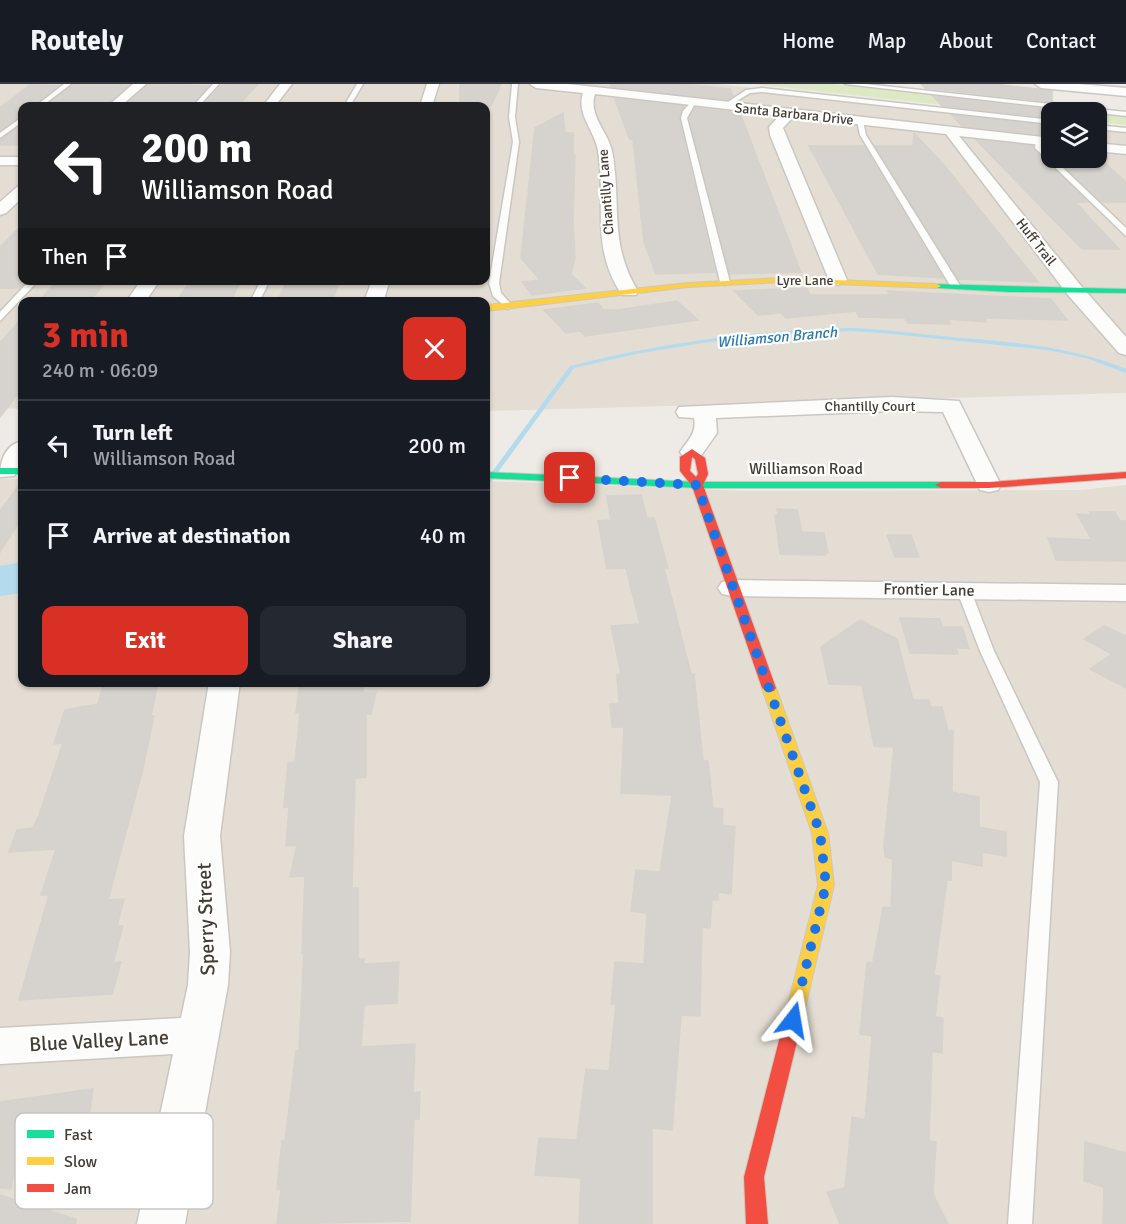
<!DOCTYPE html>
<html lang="en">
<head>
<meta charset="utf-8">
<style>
	:root { --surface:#171b24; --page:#242831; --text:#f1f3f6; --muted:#9ea1a6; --line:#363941; --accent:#d93025 }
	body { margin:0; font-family:Signika,sans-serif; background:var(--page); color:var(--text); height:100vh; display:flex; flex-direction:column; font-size:22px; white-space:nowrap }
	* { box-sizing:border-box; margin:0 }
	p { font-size:20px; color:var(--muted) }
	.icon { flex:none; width:33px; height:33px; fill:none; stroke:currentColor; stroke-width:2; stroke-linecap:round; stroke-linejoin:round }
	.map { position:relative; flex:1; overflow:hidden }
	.details { position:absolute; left:18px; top:213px; width:472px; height:390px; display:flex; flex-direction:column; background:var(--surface); border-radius:12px; box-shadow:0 2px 4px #0004 }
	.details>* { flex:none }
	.banner { position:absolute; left:18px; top:18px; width:472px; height:183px; border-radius:12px; box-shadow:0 2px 4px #0004; background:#202124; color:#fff; overflow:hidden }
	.fabs { position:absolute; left:1041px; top:18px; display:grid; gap:12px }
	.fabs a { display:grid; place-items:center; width:66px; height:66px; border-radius:12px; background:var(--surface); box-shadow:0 2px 4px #0004; font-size:30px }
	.pin { position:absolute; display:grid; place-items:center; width:51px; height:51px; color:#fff; margin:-26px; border-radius:12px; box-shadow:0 3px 9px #0006 }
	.me { position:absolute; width:66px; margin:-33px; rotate:14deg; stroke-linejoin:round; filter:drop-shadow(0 0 4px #0008) }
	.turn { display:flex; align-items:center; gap:21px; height:126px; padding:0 24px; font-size:27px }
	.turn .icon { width:78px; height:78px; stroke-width:2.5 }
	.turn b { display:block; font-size:42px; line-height:51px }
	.then { display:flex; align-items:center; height:57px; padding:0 24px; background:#0003; gap:12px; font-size:22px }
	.round { display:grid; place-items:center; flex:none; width:63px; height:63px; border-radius:12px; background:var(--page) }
	.head { display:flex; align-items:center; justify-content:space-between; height:102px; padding:0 24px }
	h1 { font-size:36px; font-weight:700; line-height:45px; color:var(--accent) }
	.primary-button { display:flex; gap:12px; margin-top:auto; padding:12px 24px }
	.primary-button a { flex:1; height:69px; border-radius:12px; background:var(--accent); color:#fff; font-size:24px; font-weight:700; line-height:69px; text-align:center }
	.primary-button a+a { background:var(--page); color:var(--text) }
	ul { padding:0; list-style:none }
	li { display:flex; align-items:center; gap:18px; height:90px; padding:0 24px; border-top:2px solid var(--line) }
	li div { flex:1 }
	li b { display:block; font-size:22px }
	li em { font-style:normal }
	header { display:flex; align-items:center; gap:36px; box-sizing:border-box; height:84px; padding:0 30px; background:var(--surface); border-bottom:2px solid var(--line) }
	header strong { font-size:28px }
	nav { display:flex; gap:33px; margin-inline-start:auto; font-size:21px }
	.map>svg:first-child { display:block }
</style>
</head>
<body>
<header>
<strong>Routely</strong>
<nav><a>Home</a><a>Map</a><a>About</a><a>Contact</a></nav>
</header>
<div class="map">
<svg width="1126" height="1140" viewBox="0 0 1126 1140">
	<rect width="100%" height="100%" fill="#eeebe6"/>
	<path fill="#e3ddd3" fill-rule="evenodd" d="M0,0H716L1051,37L1052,74H1096L1097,42L1126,45V309L486,327V218H22V325L0,324ZM22,22H486V196H22Z
		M0,395H22V598H486V397L747,407L1082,406L1126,401V1140H0Z"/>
	<path fill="#dde9c4" d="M753,0H833L1126,30V41L1097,38L1096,28H1052L1051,33Z"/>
	<path fill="#b4daee" d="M22,478V509L0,512V482Z"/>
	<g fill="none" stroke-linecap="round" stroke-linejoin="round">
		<path fill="#b4daee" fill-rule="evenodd" d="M850,244C884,245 917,250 951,253C1010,258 1070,262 1126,285V289L1086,274L1048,266L883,249L850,247L768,251L702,259L636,270L574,284L488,402L486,403V396L570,282C662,259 755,246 850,244Z"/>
	</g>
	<path fill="#d6d2cd" stroke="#d6d2cc" stroke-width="1.5" d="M229,0H258L238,22H202L221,2Z
		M460,0H501L491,22H460Z
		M610,0H683L730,5L733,12L728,16L611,3Z
		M921,0H994L1038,5L1052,7V18L925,4Z
		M30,1L58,2L34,22H22V31L0,46V24Z
		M73,1H128L106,22H45Z
		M148,1H165L209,2L191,22H124Z
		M933,12L1052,26V34L942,22Z
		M615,15L684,22L679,35L715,188L656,190L644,158L633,56L629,54Z
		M695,24L740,29L801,188L730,190L689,34Z
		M563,29L565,49H573V71H575L573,136L575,174L571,190L585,204L532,211L522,198L540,196L521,174L535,44Z
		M952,31L1052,42V52L962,42Z
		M22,40V61H0V56Z
		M914,49L944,81L1038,198L958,195L875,62H913Z
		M976,56L1033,62L1087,118H1075L1119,165H1082Z
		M809,62H864L943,194L878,190Z
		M1055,74H1099L1126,98V118H1102Z
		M22,141V201L20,204H0V163Z
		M58,196H109L88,218H38Z
		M191,196H220L241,197L230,218H176Z
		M307,196H340L332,218H277L287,197Z
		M807,204L810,211H890L888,207L1051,215L1067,236L985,234L986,238L948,235L950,240L908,239L905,234L859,233L856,227L786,234L781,229L758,231L734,207Z
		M677,217L698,236L585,252L580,247L566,249L544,226L598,219L604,226H618Z
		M22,234V305L0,333V259Z
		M22,397V434L0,468V427Z
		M641,411L647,434H654L668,484H664L676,531L691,590H694L703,677H708L713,724L723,725L722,741L735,743L731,810L718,808V816L712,815L710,844L702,843L700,932L681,931L672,1046L652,1044V1140H579L581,1094L535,1091L539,1054L577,1056L586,985L609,987L616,920H611L615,878L644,880L647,829L631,827L636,786L660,788L672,711L621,709L624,643H612L610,620H619L617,591L621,590L611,542L640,540L626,484L607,485L598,437L611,436L607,412Z
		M777,425L797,426L802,448L824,449L828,469H824L825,471L780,470L775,431H778Z
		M1090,428H1115L1120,437H1126V477L1056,476L1048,454L1092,456L1077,430L1092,431Z
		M887,451H911L919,473H895Z
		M900,534L940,535L942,543H962L969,564H956L958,570L910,569Z
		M860,536L897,555L913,616H929L931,623H942L948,647H953L952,708L979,713V743L1006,748V772L982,768V782L951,776V796H947L934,891L940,892L935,933L943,934L942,969L932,967L929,1057L936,1058L933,1110L948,1140H840L827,1108L845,1104L852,1033L865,1036L872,952L860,950L867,878L873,879L883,823L891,824L893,775L885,773L884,762L894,663L874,662L862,601L829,600L821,563Z
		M1104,542L1126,552V604L1090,585L1112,570L1084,555Z
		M104,598H158L151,632H154L143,684L108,816L124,815L117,842H123L113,879L121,878L112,910L19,916L49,811H41L56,765L9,768L17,746L33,744L39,731L63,659L54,660L65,626L98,620Z
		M300,598H363V609L376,608L371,630H366V693L355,694L352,804H358V875H364V880L399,878L397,919L364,921L361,963L415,960L413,1009L420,1008L419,1035H414L410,1137L277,1140L281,1105H277L282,1057H285L296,967H299L304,868L302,869L305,792L290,793L297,761L286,762L289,723H284L288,679L295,678L300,629H296Z
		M93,1005L88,1041L21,1051L11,1105L0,1104V1018Z
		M1085,1058L1126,1069V1140H1103L1104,1103L1084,1097Z
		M0,1111L76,1135V1140H0Z"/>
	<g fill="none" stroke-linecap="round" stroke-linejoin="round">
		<defs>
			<path id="lane" d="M64,0H71L42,22H36Z
				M213,0H219L199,22H193Z
				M357,0H363L350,22H344Z
				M512,0H518L515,33L519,58L499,199L501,209L513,222L508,225L493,212L489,199L513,58L509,33Z
				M845,0H865L1126,28V32Z
				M762,4L1052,36V40L762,8L750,9L727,23L722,22L746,6Z
				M693,16L696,18L687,34L730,198L725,201L720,198L681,34L683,27Z
				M22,33V38L0,54V49Z
				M860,35L863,37L866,51L961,203L959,205L951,203L860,51L857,37Z
				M1096,41L1126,44V48L1096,45Z
				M1036,56H1040L1041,63L1126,144V152L1035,64Z
				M30,196H39L0,237V228Z
				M261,196H270L259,218H250Z
				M964,503L971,507L994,567L1058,698L1032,1140H1008L1040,698L980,567L957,507Z"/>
			<path id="street" d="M133,0H146L121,22H108Z
				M280,0H292L275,22H263Z
				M427,0H439L432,22H420Z
				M530,0H568L1052,54V62L959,52L1082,203L1126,253V271L1119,269L1068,211L946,50L793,33L783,44L847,196L838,201L829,196L770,51L769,43L780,31L595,10C588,31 608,48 612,67C622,118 608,159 638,207L636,211H622C589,162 607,119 598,66C594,46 576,30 583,9L536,4Z
				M1035,0H1079L1126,4V12L1041,4Z
				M1096,59L1126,62V70L1096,67Z
				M0,73H22V81H0Z
				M22,101V114L6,129L0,131V118L17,103Z
				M141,196H160L145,218H126Z
				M372,196H390L383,218H364Z
				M892,313L959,317L1001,401L998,406L989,408L980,406L943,328L892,327L716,334L717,349L700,373H684L680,368C688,356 697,349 694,334L679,333L676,328L679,323Z
				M22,357V380L14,392L0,393C0,377 5,361 22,357Z
				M732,496L1126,501V517L732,512L722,510L718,504L722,498Z
				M209,598H240L220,752L230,868L228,901L185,1140H137L173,970L0,980V944L181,934L188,901L190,868L184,752Z"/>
			<path id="fast" d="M934,200L1126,205V209L1010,208L937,204H934Z
				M0,384H22V390H0Z
				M486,388L697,398H941L947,401L941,404H697L486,394Z"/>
			<path id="slow" d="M782,194L937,200L941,202L937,204L782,198L688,203L486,227V221L688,199Z
				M769,600L776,604L828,749L834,801L801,941L799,947L792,949L785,947L783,941L818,801L812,749L762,604Z"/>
			<path id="jam" d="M692,365L705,374L708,390L703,401L776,604L774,607L769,608L762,604L692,402L680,387V373ZM692,373L695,375L698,390L696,393L690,387Z
				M1126,388V394L989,404H941L935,401L941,398H989Z
				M792,933L799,935L801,941L764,1093L768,1140H746L744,1093L783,941L785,935Z"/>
		</defs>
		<use href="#lane" stroke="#cac7c2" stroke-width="3"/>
		<use href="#street" stroke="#cac7c2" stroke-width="3"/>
		<use href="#fast" stroke="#cdc8bd" stroke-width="2"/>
		<use href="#slow" stroke="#cdc8bd" stroke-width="2"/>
		<use href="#jam" stroke="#cdc8bd" stroke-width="2"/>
		<use href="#lane" fill="#fcfcfb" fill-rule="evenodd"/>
		<use href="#street" fill="#fcfcfb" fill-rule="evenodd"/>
		<use href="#fast" fill="#16e098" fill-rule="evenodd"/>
		<use href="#slow" fill="#ffcf43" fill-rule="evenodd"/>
		<use href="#jam" fill="#f24e42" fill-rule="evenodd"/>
	</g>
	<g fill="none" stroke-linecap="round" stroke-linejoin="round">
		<path stroke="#1a73e8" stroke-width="10" stroke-dasharray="0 18" d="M570,394L697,401L820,749L826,801L793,936"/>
	</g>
	<g text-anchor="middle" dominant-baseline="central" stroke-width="4.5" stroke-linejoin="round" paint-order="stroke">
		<g font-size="14" fill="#433c32" stroke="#fff">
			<text transform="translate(794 30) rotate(6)">Santa Barbara Drive</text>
			<text transform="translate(606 108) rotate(-94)">Chantilly Lane</text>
			<text transform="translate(1036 158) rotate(52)">Huff Trail</text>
			<text x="805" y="196">Lyre Lane</text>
			<text x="870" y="322">Chantilly Court</text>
		</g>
		<g font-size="15" font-style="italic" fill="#297aa9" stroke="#fff">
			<text transform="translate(777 253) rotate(-5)">Williamson Branch</text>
		</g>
		<g font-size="16" fill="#433c32" stroke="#fff">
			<text x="806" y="385">Williamson Road</text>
			<text transform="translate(929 506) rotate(1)">Frontier Lane</text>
		</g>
		<g font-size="20" fill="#433c32" stroke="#fff">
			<text transform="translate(206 835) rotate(-92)">Sperry Street</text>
			<text transform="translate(99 957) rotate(-3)">Blue Valley Lane</text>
		</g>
	</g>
	<rect x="15" y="1029" width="198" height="96" rx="9" fill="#fff" stroke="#c7c4c2" stroke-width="1.5"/>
	<rect x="27" y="1046" width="27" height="8" fill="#16e098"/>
	<rect x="27" y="1073" width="27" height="8" fill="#ffcf43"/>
	<rect x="27" y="1100" width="27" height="8" fill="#f24e42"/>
	<g font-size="16" fill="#433c32">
		<text x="64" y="1056">Fast</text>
		<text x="64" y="1083">Slow</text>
		<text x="64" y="1110">Jam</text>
	</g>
</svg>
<div class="fabs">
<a><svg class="icon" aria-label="layers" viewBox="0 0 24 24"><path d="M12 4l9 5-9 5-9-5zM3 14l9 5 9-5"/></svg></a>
</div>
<div class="pin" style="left:570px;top:394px;background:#d93025"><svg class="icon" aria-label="arrive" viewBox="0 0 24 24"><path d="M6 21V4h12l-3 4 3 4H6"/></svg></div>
<svg class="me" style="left:793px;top:936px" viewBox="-20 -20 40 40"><path d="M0-17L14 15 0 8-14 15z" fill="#1a73e8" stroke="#fff" stroke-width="4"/></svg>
<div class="banner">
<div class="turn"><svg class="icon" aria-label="left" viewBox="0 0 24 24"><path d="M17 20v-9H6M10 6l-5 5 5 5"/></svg><div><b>200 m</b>Williamson Road</div></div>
<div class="then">Then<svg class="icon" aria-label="arrive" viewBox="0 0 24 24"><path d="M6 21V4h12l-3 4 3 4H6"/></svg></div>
</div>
<section class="details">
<div class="head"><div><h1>3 min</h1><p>240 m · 06:09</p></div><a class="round" style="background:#d93025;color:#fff"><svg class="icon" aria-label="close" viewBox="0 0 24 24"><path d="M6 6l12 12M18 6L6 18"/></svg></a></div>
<ul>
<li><svg class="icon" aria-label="left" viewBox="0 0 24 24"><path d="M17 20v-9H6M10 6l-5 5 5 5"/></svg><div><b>Turn left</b><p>Williamson Road</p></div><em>200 m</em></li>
<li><svg class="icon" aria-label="arrive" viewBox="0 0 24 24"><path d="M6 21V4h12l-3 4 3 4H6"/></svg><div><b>Arrive at destination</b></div><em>40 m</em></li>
</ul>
<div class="primary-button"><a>Exit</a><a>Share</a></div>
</section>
</div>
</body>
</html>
